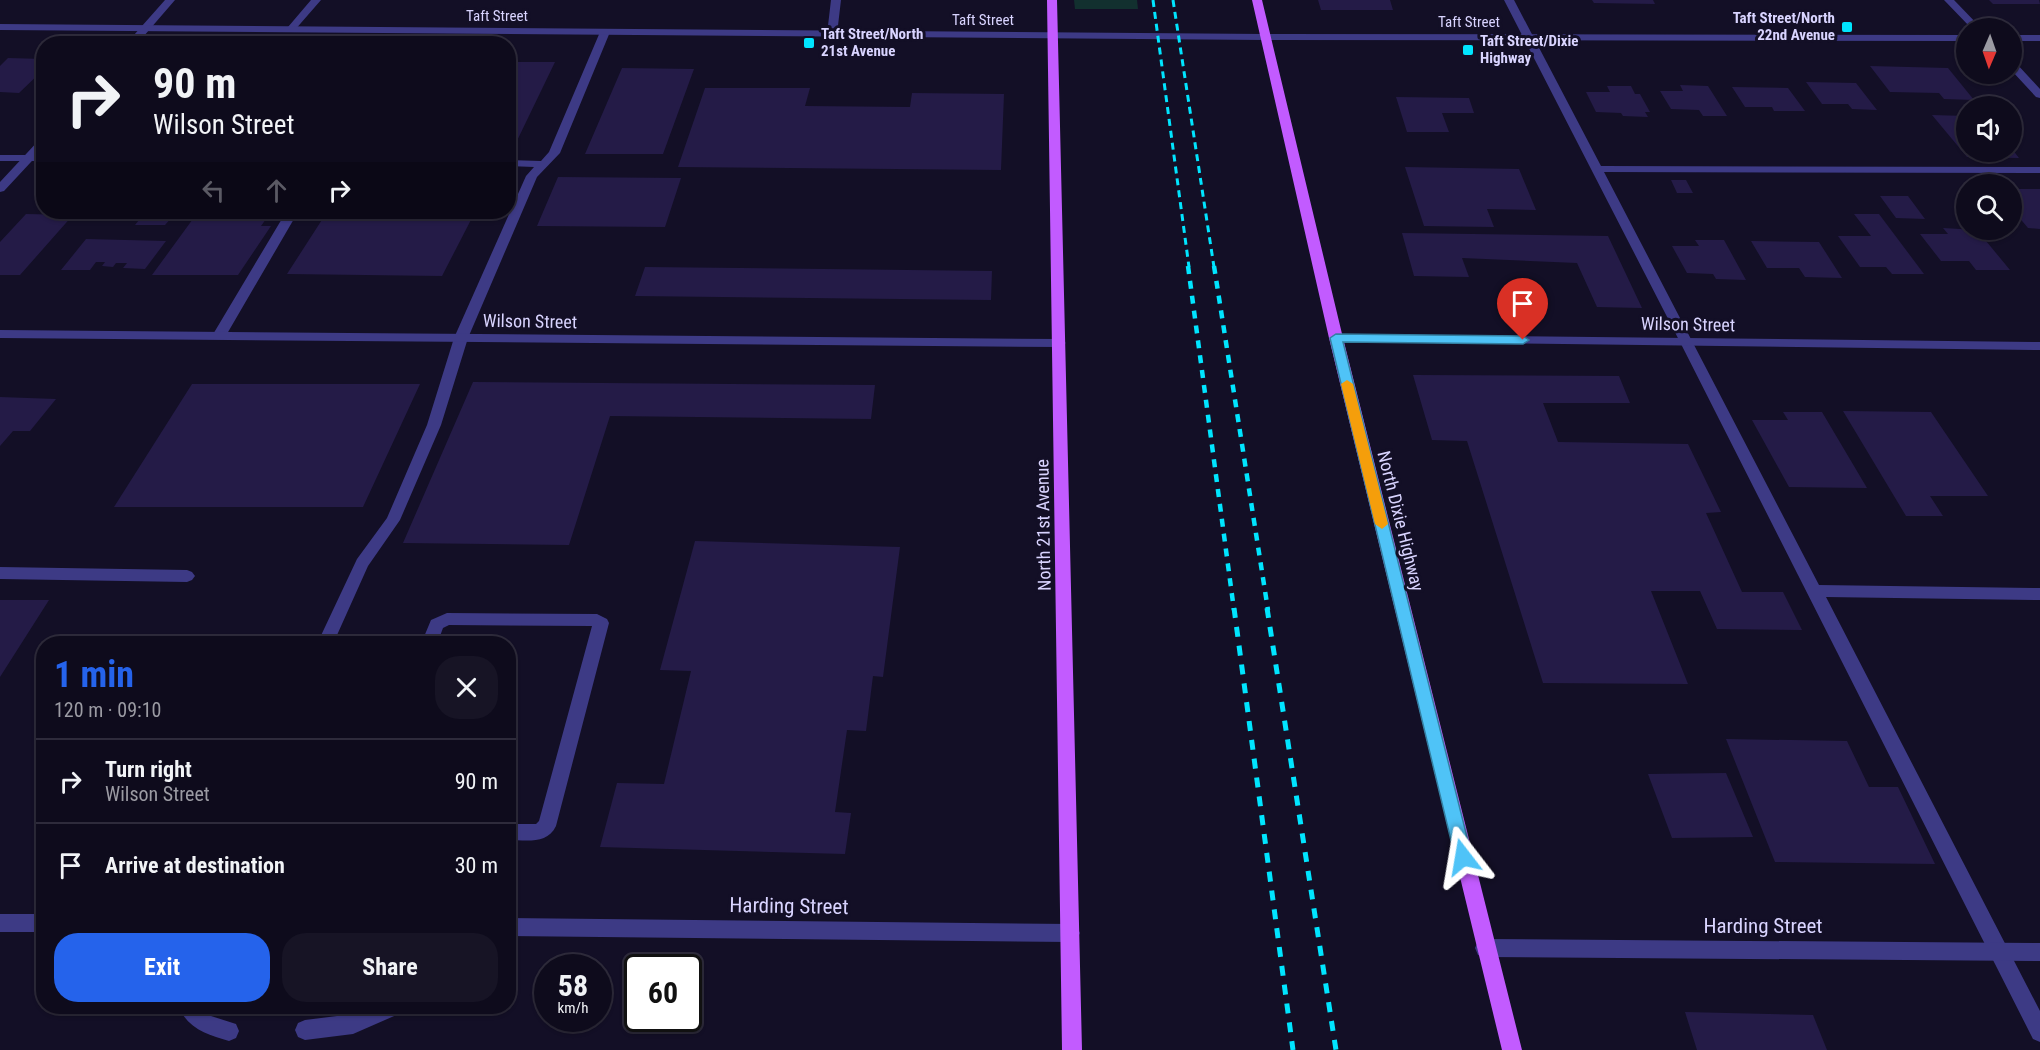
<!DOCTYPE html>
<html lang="en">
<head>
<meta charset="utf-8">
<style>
	:root { --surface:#0e0b1c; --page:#171425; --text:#f1f3f6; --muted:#9b9ba3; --line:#2e2b3b; --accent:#2563eb }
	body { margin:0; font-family:"Roboto Condensed",sans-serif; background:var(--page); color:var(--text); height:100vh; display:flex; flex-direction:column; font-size:22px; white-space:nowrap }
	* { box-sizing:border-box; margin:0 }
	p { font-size:20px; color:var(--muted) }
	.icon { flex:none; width:33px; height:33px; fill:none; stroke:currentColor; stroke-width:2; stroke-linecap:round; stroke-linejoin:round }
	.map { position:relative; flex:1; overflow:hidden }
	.side { position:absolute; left:36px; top:636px; width:480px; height:378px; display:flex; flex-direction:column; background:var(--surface); border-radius:24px; box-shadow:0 2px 4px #0004,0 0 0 2px var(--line) }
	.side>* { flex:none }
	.hud { position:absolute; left:36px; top:36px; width:480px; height:183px; border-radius:24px; box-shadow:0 2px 4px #0004,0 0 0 2px var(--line); background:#0e0b1c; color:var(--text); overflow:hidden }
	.needle { width:39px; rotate:182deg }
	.buttons { position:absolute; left:1956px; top:18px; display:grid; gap:12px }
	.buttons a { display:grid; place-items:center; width:66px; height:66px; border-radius:50%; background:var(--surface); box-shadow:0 2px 4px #0004,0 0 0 2px var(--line); font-size:30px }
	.speed { position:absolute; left:534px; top:954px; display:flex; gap:12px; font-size:30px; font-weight:700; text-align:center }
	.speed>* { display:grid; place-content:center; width:78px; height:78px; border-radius:50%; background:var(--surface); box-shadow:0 2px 4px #0004,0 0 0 2px var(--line); line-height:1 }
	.speed small { font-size:15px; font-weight:400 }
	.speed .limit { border:3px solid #111; border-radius:9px; background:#fff; color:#111 }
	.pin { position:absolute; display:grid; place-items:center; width:51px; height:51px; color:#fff; margin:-62px -26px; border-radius:50% 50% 50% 0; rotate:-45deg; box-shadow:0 0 6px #0007 }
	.pin .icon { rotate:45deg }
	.me { position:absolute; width:66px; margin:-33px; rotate:346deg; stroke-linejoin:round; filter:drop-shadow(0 0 4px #0008) }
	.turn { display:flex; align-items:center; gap:21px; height:126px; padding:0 18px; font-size:27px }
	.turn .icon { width:78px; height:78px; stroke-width:2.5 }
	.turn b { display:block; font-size:42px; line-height:51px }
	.lanes { display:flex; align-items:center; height:57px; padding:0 18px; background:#0003; justify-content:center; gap:30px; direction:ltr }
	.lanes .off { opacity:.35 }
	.round { display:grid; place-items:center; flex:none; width:63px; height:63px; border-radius:24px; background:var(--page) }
	.summary { display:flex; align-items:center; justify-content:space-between; height:102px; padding:0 18px }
	h1 { font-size:36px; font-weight:700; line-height:45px; color:var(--accent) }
	.primary-button { display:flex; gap:12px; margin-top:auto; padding:12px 18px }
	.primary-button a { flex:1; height:69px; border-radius:24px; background:var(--accent); color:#fff; font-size:24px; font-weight:700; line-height:69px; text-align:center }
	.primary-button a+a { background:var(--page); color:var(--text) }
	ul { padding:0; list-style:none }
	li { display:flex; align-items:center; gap:18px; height:84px; padding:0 18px; border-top:2px solid var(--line) }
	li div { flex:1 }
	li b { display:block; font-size:22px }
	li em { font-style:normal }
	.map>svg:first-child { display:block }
</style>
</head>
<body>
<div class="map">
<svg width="2040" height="1050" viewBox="0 0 2040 1050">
	<rect width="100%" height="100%" fill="#130f26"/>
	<path fill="#12302f" d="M1074,0H1137L1138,9H1075Z"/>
	<path fill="#241b47" d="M1318,0H1390L1393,10H1321Z
		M1592,0H1653L1655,4L1594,3Z
		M1989,0H2039L2040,4H1993Z
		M8,58L44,59V69L19,93L0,92V66Z
		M508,62H555L513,149H508Z
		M1870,66L1948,68L1974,100L1944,99L1939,93L1890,92Z
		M622,68L694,69L663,154H585Z
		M1806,82L1856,83L1877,110L1852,109L1848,104H1822Z
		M1680,85L1708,86L1727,116H1703L1699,110L1671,109L1660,91H1683Z
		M1607,86H1631L1635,94H1640L1650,112H1645L1648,117L1623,116L1621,113L1596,112L1586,92H1610Z
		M1732,87L1788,88L1805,111H1774L1772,107H1745Z
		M705,88H810L805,106L910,107L912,93L1004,94L1001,170L678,167Z
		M1396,97L1469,98L1474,113H1442L1449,132H1407Z
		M1932,115L1966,116V152H2012V149L2019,158L1967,157Z
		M1405,167L1519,169L1536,210L1487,209L1494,227L1424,226Z
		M558,177L681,178L665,227L537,226Z
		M1671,180H1686L1693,193H1677Z
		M2012,189H2040V229L2028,228L2012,209Z
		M1880,196H1908L1925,219L1896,218Z
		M198,212H271L261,226H271L238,275H152Z
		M327,212H475L442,276L287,274Z
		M26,214L73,215L20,275H0V242Z
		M1854,214H1879L1924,274H1892L1886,267H1860L1838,236H1871Z
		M143,215L173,216L165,225H135Z
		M1943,228L1977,230L2010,270H1976L1969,261H1941L1920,234H1948Z
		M1402,233L1608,236L1642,308L1597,307L1577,263L1462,258L1469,277L1414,276Z
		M86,239L166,241L145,269L123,268L127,263H116L113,267L102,266L105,262H96L90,270H61Z
		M1695,240H1724L1746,280L1716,279L1713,274L1687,273L1672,246H1699Z
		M1751,241L1819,242L1842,278L1805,277L1799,268H1767Z
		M645,267L992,271L991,300L635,296Z
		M1413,375L1619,376L1630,403H1543L1558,442L1688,444L1721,512L1706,513L1742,592H1783L1802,630L1717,629L1700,591H1651L1688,684L1543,683L1467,441L1432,440Z
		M473,382L875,385L871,419L610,416L569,545L403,543Z
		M192,384H420L363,507H114Z
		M0,397L56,399L30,431H13L0,446Z
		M1843,411L1931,412L1988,496H1930L1943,516H1906Z
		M1783,412H1822L1867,488L1789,487L1752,420H1788Z
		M695,541L900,547L883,677L873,676L866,731L847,730L835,812L851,813L845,854L600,847L617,783L664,784L691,671L660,670Z
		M0,600H49L0,677Z
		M1726,739L1847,741L1869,787H1898L1935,864L1775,862Z
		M1726,773L1753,837L1672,838L1648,774Z
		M1685,1012L1813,1015L1827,1050H1697Z"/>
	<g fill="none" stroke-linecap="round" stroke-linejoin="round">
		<path fill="#3d3a85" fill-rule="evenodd" d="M311,0H321L294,31H288V27Z
			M831,0H841L837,34L832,37L827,34Z
			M1504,0H1514L1601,166L2040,167V173L1604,172L1819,585L2040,588V600L1826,597L2040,1011V1042L2033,1039L1680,342Z
			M605,29L610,32L560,153L537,177L468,338L441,425L400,520L368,566L333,644H317L357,559L387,518L427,425L454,338L526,176L534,167L508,166V160L541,161L549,152L600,32Z
			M0,155H44V161H0Z
			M286,212H298L224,339H214L212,336Z
			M0,567L187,570L192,572L195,576L192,580L187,582L0,579Z
			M447,613L597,614L607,619L609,623L556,826C547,845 526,840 508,840V824H536L539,821L592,626L449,625L443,628L437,644H421L431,620Z
			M178,1006H202L211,1016L236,1024L239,1031L236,1038L229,1041C208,1035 188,1029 178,1006Z
			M370,1006H404L401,1013L353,1034L305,1040L298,1037L295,1030L298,1023L305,1020L353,1014Z"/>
		<path fill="#3d3a85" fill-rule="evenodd" d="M165,0H175L137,44H126Z
			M1944,0H1954L1981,28H1971Z
			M2012,62L2016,63L2040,89V98L2036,97L2012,71Z
			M44,138V148L4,191L0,192V182L40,139Z
			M0,330L1059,339L1066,343L1059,347L0,338Z
			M1336,334L2040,342V350L1331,341L1329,338Z
			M0,914H44V932H0Z
			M508,918L1070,924L1077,927L1080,933L1077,939L1070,942L508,936Z
			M1485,939L2040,943V961L1485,957L1478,955L1475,948L1478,941Z"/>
		<path fill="#3d3a85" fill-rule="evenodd" d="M0,24L1264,34L1966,35V41L1264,40L0,30Z
			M2012,35H2040V41H2012Z"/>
		<path fill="#c25bff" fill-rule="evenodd" d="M1047,0H1057L1082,1050H1062Z
			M1252,0H1262L1343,338L1522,1050H1502L1329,338Z"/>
		<path stroke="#00e5ff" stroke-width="3" stroke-dasharray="7 5" stroke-linecap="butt" d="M1153,0L1189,267
			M1173,0L1214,267"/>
		<path stroke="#00e5ff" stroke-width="4.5" stroke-dasharray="8 7" stroke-linecap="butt" d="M1188,266L1234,610
			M1214,266L1268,610"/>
		<path stroke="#00e5ff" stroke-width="5" stroke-dasharray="10 9" stroke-linecap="butt" d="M1234,608L1293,1050
			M1267,608L1336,1050"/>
	</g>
	<path fill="#4fc3f7" stroke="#337fa1" stroke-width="1.5" d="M1336,334L1523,336L1529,340L1523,344L1343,342L1472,857L1469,863L1463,865L1457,863L1455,857L1330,338Z"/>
	<path fill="#f59e0b" d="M1347,380L1353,384L1388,524L1382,529L1375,524L1341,384Z"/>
	<g fill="#00e5ff" stroke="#130f26" stroke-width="2">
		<rect x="1841" y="21" width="12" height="12" rx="3"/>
		<rect x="803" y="37" width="12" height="12" rx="3"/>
		<rect x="1462" y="44" width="12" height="12" rx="3"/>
	</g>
	<g text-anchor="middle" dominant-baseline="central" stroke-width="6" stroke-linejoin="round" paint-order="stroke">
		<g font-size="15" fill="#d9d4ff" stroke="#130f26">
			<text x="497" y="16">Taft Street</text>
			<text x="983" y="20">Taft Street</text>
			<text x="1469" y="22">Taft Street</text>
		</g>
		<g font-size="15" font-weight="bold" fill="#d9d4ff" stroke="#130f26" text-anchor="start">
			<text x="1835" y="18" text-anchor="end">Taft Street/North<tspan x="1835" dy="17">22nd Avenue</tspan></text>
			<text x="821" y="34">Taft Street/North<tspan x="821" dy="17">21st Avenue</tspan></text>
			<text x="1480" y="41">Taft Street/Dixie<tspan x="1480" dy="17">Highway</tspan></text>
		</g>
		<g font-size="18" fill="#d9d4ff" stroke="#130f26">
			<text transform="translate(530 321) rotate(1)">Wilson Street</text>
			<text transform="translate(1688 324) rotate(1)">Wilson Street</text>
			<text transform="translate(1401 521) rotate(76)">North Dixie Highway</text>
			<text transform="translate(1043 525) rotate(-91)">North 21st Avenue</text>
		</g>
		<g font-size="21" fill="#d9d4ff" stroke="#130f26">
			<text transform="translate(789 906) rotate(1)">Harding Street</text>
			<text x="1763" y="926">Harding Street</text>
		</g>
	</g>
</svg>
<div class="buttons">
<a><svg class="needle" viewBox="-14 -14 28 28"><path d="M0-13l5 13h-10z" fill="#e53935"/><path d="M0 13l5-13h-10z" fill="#9b9ba3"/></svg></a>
<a><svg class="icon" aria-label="sound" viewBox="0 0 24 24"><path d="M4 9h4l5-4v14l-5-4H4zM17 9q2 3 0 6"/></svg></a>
<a><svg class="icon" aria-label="search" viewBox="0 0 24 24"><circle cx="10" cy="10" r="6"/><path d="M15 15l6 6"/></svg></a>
</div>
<div class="speed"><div>58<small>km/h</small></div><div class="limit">60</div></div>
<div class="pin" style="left:1523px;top:340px;background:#d93025"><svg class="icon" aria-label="arrive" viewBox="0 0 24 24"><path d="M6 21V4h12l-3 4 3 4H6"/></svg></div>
<svg class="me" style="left:1463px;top:857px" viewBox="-20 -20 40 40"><path d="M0-17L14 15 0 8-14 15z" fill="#4fc3f7" stroke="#fff" stroke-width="4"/></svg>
<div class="hud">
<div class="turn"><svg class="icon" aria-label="right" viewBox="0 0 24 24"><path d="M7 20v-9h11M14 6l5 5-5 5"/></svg><div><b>90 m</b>Wilson Street</div></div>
<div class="lanes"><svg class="icon off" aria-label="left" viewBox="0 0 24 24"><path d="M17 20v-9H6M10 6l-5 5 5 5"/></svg><svg class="icon off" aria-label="ahead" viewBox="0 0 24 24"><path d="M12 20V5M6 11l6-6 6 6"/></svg><svg class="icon" aria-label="right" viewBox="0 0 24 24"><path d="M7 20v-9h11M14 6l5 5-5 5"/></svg></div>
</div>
<section class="side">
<div class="summary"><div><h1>1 min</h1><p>120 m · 09:10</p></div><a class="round"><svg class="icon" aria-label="close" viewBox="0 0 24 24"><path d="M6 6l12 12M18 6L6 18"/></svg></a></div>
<ul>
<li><svg class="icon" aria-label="right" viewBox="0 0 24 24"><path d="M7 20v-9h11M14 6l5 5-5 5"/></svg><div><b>Turn right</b><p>Wilson Street</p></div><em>90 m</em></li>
<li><svg class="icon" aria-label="arrive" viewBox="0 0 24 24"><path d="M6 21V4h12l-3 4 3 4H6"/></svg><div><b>Arrive at destination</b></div><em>30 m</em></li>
</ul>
<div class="primary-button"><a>Exit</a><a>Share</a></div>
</section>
</div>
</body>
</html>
